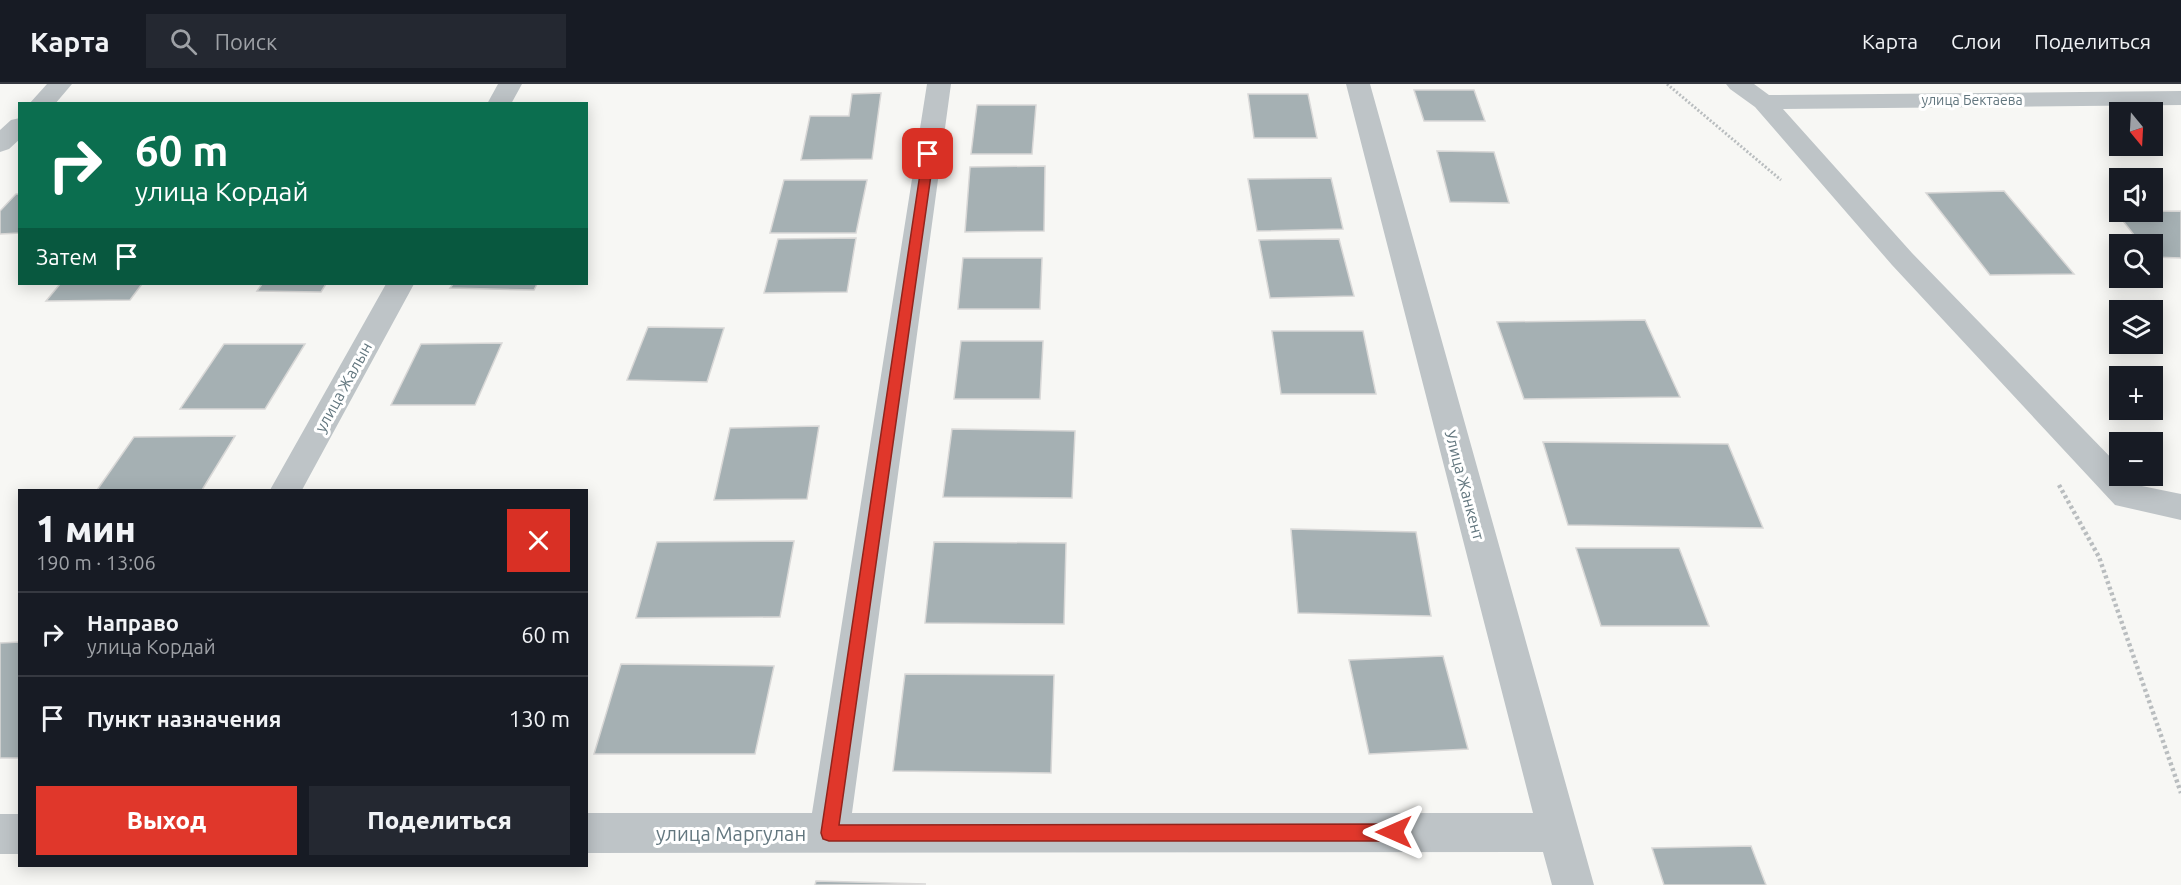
<!DOCTYPE html>
<html lang="ru">
<head>
<meta charset="utf-8">
<style>
	:root { --surface:#171b24; --page:#242831; --text:#f1f3f6; --muted:#9ea1a6; --line:#363941; --accent:#e0372b }
	body { margin:0; font-family:Ubuntu,sans-serif; background:var(--page); color:var(--text); height:100vh; display:flex; flex-direction:column; font-size:22px; white-space:nowrap }
	* { box-sizing:border-box; margin:0 }
	p { font-size:20px; color:var(--muted) }
	.icon { flex:none; width:33px; height:33px; fill:none; stroke:currentColor; stroke-width:2; stroke-linecap:round; stroke-linejoin:round }
	.map { position:relative; flex:1; overflow:hidden }
	.drawer { position:absolute; left:18px; top:405px; width:570px; height:378px; display:flex; flex-direction:column; background:var(--surface); border-radius:0px; box-shadow:0 3px 15px #0003 }
	.drawer>* { flex:none }
	.guide { position:absolute; left:18px; top:18px; width:570px; height:183px; border-radius:0px; box-shadow:0 3px 15px #0003; background:#0b6e4f; color:#fff; overflow:hidden }
	.needle { width:39px; rotate:162deg }
	.buttons { position:absolute; left:2109px; top:18px; display:grid; gap:12px }
	.buttons a { display:grid; place-items:center; width:54px; height:54px; border-radius:0px; background:var(--surface); box-shadow:0 3px 15px #0003; font-size:30px }
	.pin { position:absolute; display:grid; place-items:center; width:51px; height:51px; color:#fff; margin:-26px; border-radius:12px; box-shadow:0 3px 9px #0006 }
	.me { position:absolute; width:66px; margin:-33px; rotate:270deg; stroke-linejoin:round; filter:drop-shadow(0 0 4px #0008) }
	.turn { display:flex; align-items:center; gap:21px; height:126px; padding:0 18px; font-size:27px }
	.turn .icon { width:78px; height:78px; stroke-width:2.5 }
	.turn b { display:block; font-size:42px; line-height:51px }
	.then { display:flex; align-items:center; height:57px; padding:0 18px; background:#0003; gap:12px; font-size:22px }
	.round { display:grid; place-items:center; flex:none; width:63px; height:63px; border-radius:0px; background:var(--page) }
	.headline { display:flex; align-items:center; justify-content:space-between; height:102px; padding:0 18px }
	h1 { font-size:36px; font-weight:800; line-height:45px }
	.button { display:flex; gap:12px; margin-top:auto; padding:12px 18px }
	.button a { flex:1; height:69px; border-radius:0px; background:var(--accent); color:#fff; font-size:24px; font-weight:800; line-height:69px; text-align:center }
	.button a+a { background:var(--page); color:var(--text) }
	ul { padding:0; list-style:none }
	li { display:flex; align-items:center; gap:18px; height:84px; padding:0 18px; border-top:2px solid var(--line) }
	li div { flex:1 }
	li b { display:block; font-size:22px }
	li em { font-style:normal }
	header { display:flex; align-items:center; gap:36px; box-sizing:border-box; height:84px; padding:0 30px; background:var(--surface); border-bottom:2px solid var(--line) }
	header strong { font-size:28px }
	nav { display:flex; gap:33px; margin-inline-start:auto; font-size:21px }
	.search { width:420px; height:54px; background:var(--page); display:flex; align-items:center; gap:15px; box-sizing:border-box; padding:0 21px; border-radius:0px; color:var(--muted); font-size:22px }
	.map>svg:first-child { display:block }
</style>
</head>
<body>
<header>
<strong>Карта</strong>
<div class="search"><svg class="icon" aria-label="search" viewBox="0 0 24 24"><circle cx="10" cy="10" r="6"/><path d="M15 15l6 6"/></svg>Поиск</div>
<nav><a>Карта</a><a>Слои</a><a>Поделиться</a></nav>
</header>
<div class="map">
<svg width="2181" height="801" viewBox="0 0 2181 801">
	<rect width="100%" height="100%" fill="#f7f7f4"/>
	<path fill="#a5b0b3" stroke="#d9d8d7" stroke-width="1.5" d="M1414,6H1474L1485,37H1424Z
		M881,9L872,75L801,76L810,32H849L852,10Z
		M1248,10H1308L1317,54H1254Z
		M977,21H1036L1032,70H971Z
		M1437,67L1494,68L1509,119L1450,118Z
		M1045,82L1044,147L965,148L970,83Z
		M1331,94L1343,145L1257,147L1248,95Z
		M784,96H867L856,149H770Z
		M2004,107L2074,190L1990,191L1926,109Z
		M16,110H20V149L0,150V127Z
		M2113,124H2120V128L2181,127V174L2152,173V160H2141Z
		M856,154L847,208L764,209L778,155Z
		M1339,155L1354,212L1270,214L1259,156Z
		M963,174H1042L1040,225H958Z
		M60,200H142L130,216L46,217Z
		M262,200H326L321,208L257,207Z
		M453,200H537L534,206L450,204Z
		M1645,236L1680,313L1524,315L1497,238Z
		M648,243L724,244L707,298L627,296Z
		M1272,247H1363L1376,310H1281Z
		M961,257H1043L1040,315H954Z
		M502,259L475,321H391L421,260Z
		M224,260H305L265,325H180Z
		M819,342L807,415L714,416L730,344Z
		M952,345L1075,347L1072,414L943,413Z
		M235,352L202,406H97L134,353Z
		M1543,358L1728,360L1763,444L1568,441Z
		M1291,445L1416,448L1431,532L1298,529Z
		M794,457L780,533L636,534L657,458Z
		M934,458L1066,459L1064,540L925,539Z
		M1576,464H1679L1709,542H1601Z
		M20,558V674H0V559Z
		M1443,572L1468,665L1369,670L1349,576Z
		M621,580L774,582L755,670H594Z
		M905,590L1054,591L1051,689L893,687Z
		M1751,762L1766,801H1664L1652,764Z
		M816,797L926,800L815,801Z"/>
	<g fill="none" stroke-linecap="round" stroke-linejoin="round">
		<path stroke="#b9bdbf" stroke-width="3" stroke-dasharray="2 2" stroke-linecap="butt" d="M1667,0L1781,96"/>
		<path stroke="#b9bdbf" stroke-width="4.5" stroke-dasharray="3 3" stroke-linecap="butt" d="M2059,401L2099,473L2181,709"/>
		<path fill="#bec4c7" fill-rule="evenodd" d="M47,0H72L55,20H29Z
			M498,0H522L511,20H487Z
			M927,0H951L852,729H1533L1346,0H1370L1594,801H1552L1543,768L586,769V729H812Z
			M1726,0H1754L1769,11L2181,7V21L1783,25L1912,169L2120,383V392H2128L2137,401L2181,410V436L2115,421L1892,181L1755,23L1730,5Z
			M20,34V55L9,65L0,68V46L11,36Z
			M386,200H414L302,406H270Z
			M0,730H20V770H0Z"/>
	</g>
	<path fill="#e0372b" stroke="#92241c" stroke-width="1.5" d="M928,67L934,70L839,741L1394,740L1400,743L1402,748L1400,754L1394,757H829L823,755L821,749L923,70Z"/>
	<g text-anchor="middle" dominant-baseline="central" stroke-width="6" stroke-linejoin="round" paint-order="stroke">
		<g font-size="14" fill="#63777f" stroke="#fff">
			<text x="1972" y="16">улица Бектаева</text>
		</g>
		<g font-size="16" fill="#63777f" stroke="#fff">
			<text transform="translate(343 303) rotate(-61)">улица Жалын</text>
			<text transform="translate(1465 401) rotate(75)">Улица Жанкент</text>
		</g>
		<g font-size="20" fill="#63777f" stroke="#fff">
			<text x="731" y="749">улица Маргулан</text>
		</g>
	</g>
</svg>
<div class="buttons">
<a><svg class="needle" viewBox="-14 -14 28 28"><path d="M0-13l5 13h-10z" fill="#e53935"/><path d="M0 13l5-13h-10z" fill="#9ea1a6"/></svg></a>
<a><svg class="icon" aria-label="sound" viewBox="0 0 24 24"><path d="M4 9h4l5-4v14l-5-4H4zM17 9q2 3 0 6"/></svg></a>
<a><svg class="icon" aria-label="search" viewBox="0 0 24 24"><circle cx="10" cy="10" r="6"/><path d="M15 15l6 6"/></svg></a>
<a><svg class="icon" aria-label="layers" viewBox="0 0 24 24"><path d="M12 4l9 5-9 5-9-5zM3 14l9 5 9-5"/></svg></a>
<a>+</a>
<a>−</a>
</div>
<div class="pin" style="left:928px;top:70px;background:#d93025"><svg class="icon" aria-label="arrive" viewBox="0 0 24 24"><path d="M6 21V4h12l-3 4 3 4H6"/></svg></div>
<svg class="me" style="left:1394px;top:748px" viewBox="-20 -20 40 40"><path d="M0-17L14 15 0 8-14 15z" fill="#e0372b" stroke="#fff" stroke-width="4"/></svg>
<div class="guide">
<div class="turn"><svg class="icon" aria-label="right" viewBox="0 0 24 24"><path d="M7 20v-9h11M14 6l5 5-5 5"/></svg><div><b>60 m</b>улица Кордай</div></div>
<div class="then">Затем<svg class="icon" aria-label="arrive" viewBox="0 0 24 24"><path d="M6 21V4h12l-3 4 3 4H6"/></svg></div>
</div>
<section class="drawer">
<div class="headline"><div><h1>1 мин</h1><p>190 m · 13:06</p></div><a class="round" style="background:#d93025;color:#fff"><svg class="icon" aria-label="close" viewBox="0 0 24 24"><path d="M6 6l12 12M18 6L6 18"/></svg></a></div>
<ul>
<li><svg class="icon" aria-label="right" viewBox="0 0 24 24"><path d="M7 20v-9h11M14 6l5 5-5 5"/></svg><div><b>Направо</b><p>улица Кордай</p></div><em>60 m</em></li>
<li><svg class="icon" aria-label="arrive" viewBox="0 0 24 24"><path d="M6 21V4h12l-3 4 3 4H6"/></svg><div><b>Пункт назначения</b></div><em>130 m</em></li>
</ul>
<div class="button"><a>Выход</a><a>Поделиться</a></div>
</section>
</div>
</body>
</html>
